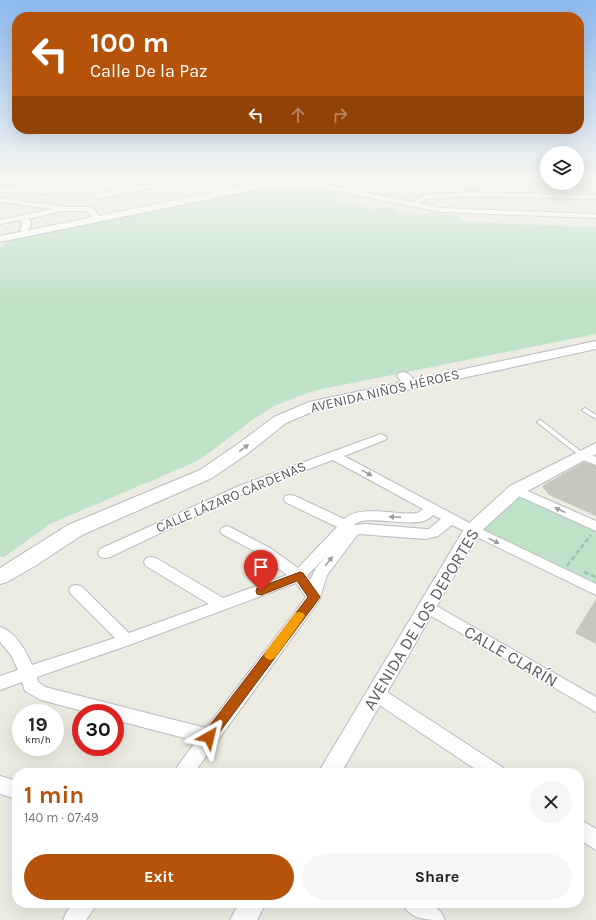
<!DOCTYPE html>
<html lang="en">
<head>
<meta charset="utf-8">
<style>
	:root { --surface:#fff; --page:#f6f6f6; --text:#222; --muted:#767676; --accent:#b45309 }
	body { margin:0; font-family:Karla,sans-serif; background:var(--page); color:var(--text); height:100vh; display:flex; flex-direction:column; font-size:15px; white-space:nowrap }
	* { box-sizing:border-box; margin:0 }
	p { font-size:13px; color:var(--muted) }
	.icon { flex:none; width:22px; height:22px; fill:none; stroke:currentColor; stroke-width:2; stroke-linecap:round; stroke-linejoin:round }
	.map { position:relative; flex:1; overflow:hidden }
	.side { position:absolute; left:12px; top:768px; width:572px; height:140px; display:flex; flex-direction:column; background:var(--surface); border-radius:16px; box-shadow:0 4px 16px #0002 }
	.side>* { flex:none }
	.banner { position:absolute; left:12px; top:12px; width:572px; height:122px; border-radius:16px; box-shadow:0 4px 16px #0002; background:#b45309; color:#fff; overflow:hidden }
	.controls { position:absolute; left:540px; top:146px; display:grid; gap:8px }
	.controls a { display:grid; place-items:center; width:44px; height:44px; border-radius:50%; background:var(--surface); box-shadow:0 4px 16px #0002; font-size:20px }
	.speed { position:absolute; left:12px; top:704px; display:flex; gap:8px; font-size:20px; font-weight:700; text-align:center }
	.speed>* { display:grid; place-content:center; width:52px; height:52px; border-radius:50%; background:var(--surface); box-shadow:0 4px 16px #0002; line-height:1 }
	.speed small { font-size:10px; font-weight:400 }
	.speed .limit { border:6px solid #d22; background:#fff; color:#111 }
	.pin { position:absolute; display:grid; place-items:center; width:34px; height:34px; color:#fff; margin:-41px -17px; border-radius:50% 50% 50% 0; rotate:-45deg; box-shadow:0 0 4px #0007 }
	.pin .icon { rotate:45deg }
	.me { position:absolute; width:44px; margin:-22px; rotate:37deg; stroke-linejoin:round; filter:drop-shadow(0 0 3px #0008) }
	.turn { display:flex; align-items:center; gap:14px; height:84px; padding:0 12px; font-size:18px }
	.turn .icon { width:52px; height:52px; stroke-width:2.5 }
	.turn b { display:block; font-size:28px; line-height:34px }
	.lanes { display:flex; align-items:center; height:38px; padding:0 12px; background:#0003; justify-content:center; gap:20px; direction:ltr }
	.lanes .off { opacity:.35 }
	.round { display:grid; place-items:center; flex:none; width:42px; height:42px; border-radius:21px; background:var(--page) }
	.headline { display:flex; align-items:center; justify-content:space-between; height:68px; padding:0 12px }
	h1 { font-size:24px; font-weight:700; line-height:30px; color:var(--accent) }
	.primary-button { display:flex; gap:8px; margin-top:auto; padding:8px 12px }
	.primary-button a { flex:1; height:46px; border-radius:24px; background:var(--accent); color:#fff; font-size:16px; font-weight:700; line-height:46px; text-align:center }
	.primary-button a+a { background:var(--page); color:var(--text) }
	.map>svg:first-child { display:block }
</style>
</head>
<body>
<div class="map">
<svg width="596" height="920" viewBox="0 0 596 920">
	<rect width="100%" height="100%" fill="#ecece2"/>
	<path fill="#c0e2c8" d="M263,187H315L344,193L334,200L373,209L392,207L404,216L432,213L459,216L462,222L596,227V334L317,390C300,396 283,401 268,410C242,425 220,448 193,463L50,524L4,557H0V248L12,239Z
		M517,492L596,526V590L474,530Z"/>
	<path fill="#c7c7be" d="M584,462L596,466V516L549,495L542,486Z
		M596,599V644L575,633Z"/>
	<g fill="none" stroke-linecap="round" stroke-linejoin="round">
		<defs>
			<path id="service" d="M585,408L596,415V419L583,411L582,410Z
				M540,420L542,421L584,454L585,455L584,456H580L538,423L537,422Z"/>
			<path id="minor" d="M0,175L66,177L69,179L66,181L0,178Z
				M114,175H126L139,187L203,175H215L212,177L93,199V197ZM120,177L132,188L103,193Z
				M247,175H255L257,177L254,179Z
				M259,175H265L274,185L273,186H269Z
				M473,175H506L505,176L499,177L547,176V180L511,182L494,181L492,180V178L386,184L366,193L412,202L425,195L468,192L596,195V199L468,196L427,199L419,203L441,208L596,214V218L441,212L323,188L320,186L323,184L358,191L376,183L386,180Z
				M0,188L52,190L55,192L52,194L0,192Z
				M0,198L66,207H92L101,218L100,220H94L87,211H63L28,219L31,221V225L27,232H24L20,230L23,222L20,220L0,224V220L52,209L0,202Z
				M381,434L385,436L387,438L385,440L344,456L477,527L596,584V595L452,525L438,536L426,539L358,534L327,575L319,601L194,773H174L177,767L196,741L115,720V713H90L41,700L25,691L22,682L0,690V676L18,670L11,655L0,642V627C16,632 26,651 32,665L115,638L71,594L69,590L71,586L76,585L81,586L129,633L209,604L146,566L144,562L146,558L151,557L156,558L223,598L287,575L260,554L222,534L220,531L222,528L227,526L232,528L270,548L298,568L337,527L285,502L284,499L285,496L290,495L295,496L344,519C359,504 399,516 418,513L423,509L333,460L249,491L110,557L105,558L100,557L98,553L100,549L241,485ZM433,515L441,519L429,529H426L365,524L354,525C365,513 409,528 426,520C428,519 431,517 433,515ZM327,555L316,568L310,580L307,576ZM296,583L306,597L206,728L45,687L38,682L37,677L132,644Z
				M582,451L596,457V465L578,458L576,455L578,452Z
				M516,486L596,521V531L512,493L510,490L512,487Z
				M426,600L596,697V712L421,610L419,606L421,602Z
				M375,686L381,688L502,767L505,773H481L369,698L367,693L369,688Z
				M0,776L17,781V799L0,794Z
				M579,819L596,829V850L579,839Z
				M73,903H96L93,910L86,920H63L66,913Z
				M402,903C420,903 437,900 445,920C427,920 410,920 402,903Z"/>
			<path id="tertiary" d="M326,175H334L326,188L323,189H259L0,242V236L259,183H320Z
				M404,372C411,374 414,380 418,385L416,388H406L397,376L399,373Z
				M596,443V454L522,494L478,534L341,773H318L466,526L510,486Z
				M239,903H266L257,920H230Z"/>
			<path id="secondary" d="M596,341V349L319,409L286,423L247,454L212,478L82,535L35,566L7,582L0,584V568L68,525L200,470L235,446L274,417L309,402Z"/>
		</defs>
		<use href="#service" stroke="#babac0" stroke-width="2"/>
		<use href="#minor" stroke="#babac0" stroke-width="2"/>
		<use href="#tertiary" stroke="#babac0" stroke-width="2"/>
		<use href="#secondary" stroke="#b8b9bf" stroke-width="2"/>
		<path stroke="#9ac2af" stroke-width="2.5" stroke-dasharray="5 2.5" stroke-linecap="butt" d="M567,566L591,535
			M584,572L596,577"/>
		<use href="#service" fill="#fff" fill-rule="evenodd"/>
		<use href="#minor" fill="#fff" fill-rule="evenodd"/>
		<use href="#tertiary" fill="#fff" fill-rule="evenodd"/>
		<use href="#secondary" fill="#fff" fill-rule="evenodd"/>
	</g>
	<defs><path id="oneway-solid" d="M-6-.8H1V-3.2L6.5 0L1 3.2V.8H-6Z"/></defs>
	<g fill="#9c9da1">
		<use href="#oneway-solid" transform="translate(244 448) rotate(-38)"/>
		<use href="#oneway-solid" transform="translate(367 473) rotate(29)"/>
		<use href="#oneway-solid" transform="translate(560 510) rotate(-156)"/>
		<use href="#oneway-solid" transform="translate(395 517) rotate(-177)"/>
		<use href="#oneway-solid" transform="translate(494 541) rotate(26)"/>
		<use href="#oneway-solid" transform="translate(329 561) rotate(-52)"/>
	</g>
	<linearGradient id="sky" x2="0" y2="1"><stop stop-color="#8db9ef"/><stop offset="0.58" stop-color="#f6f6f2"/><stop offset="1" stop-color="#f6f6f2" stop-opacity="0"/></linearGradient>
	<rect width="596" height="304" fill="url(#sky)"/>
	<path fill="#b45309" stroke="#753606" d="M300,572L303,573L318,594L320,597L318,600L213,741L209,743L204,741L202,737L204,733L308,597L297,581L261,595L257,594L256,591L257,588Z"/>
	<path fill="#f59e0b" d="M299,612L303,613L305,616L303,619L275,658L270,660L266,658L264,655L266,651L295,613Z"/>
	<g text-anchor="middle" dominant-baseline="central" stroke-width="3" stroke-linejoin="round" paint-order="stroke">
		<g font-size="14" fill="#5a5c62" stroke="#fff">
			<text transform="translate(385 391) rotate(-13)">AVENIDA NIÑOS HÉROES</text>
			<text transform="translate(231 497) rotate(-23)">CALLE LÁZARO CÁRDENAS</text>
		</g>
		<g font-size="17" fill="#5a5c62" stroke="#fff">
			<text transform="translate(421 619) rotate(-59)">AVENIDA DE LOS DEPORTES</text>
			<text transform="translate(511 656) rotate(30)">CALLE CLARÍN</text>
		</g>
	</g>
</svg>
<div class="controls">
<a><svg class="icon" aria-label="layers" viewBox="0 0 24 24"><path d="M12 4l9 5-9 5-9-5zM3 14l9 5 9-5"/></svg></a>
</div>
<div class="speed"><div>19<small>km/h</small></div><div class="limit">30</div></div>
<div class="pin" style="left:261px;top:591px;background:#d93025"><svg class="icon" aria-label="arrive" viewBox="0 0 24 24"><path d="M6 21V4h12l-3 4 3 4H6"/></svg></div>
<svg class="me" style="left:209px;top:737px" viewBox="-20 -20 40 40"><path d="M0-17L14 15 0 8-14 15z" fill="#b45309" stroke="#fff" stroke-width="4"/></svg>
<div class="banner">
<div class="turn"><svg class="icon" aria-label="left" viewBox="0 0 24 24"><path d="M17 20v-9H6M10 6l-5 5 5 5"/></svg><div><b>100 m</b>Calle De la Paz</div></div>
<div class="lanes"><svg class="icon" aria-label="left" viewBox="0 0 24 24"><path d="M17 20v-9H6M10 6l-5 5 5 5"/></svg><svg class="icon off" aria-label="ahead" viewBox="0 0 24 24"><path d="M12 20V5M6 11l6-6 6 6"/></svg><svg class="icon off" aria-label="right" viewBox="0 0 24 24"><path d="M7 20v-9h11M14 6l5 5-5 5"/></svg></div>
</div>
<section class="side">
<div class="headline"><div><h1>1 min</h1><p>140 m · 07:49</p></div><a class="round"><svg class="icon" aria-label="close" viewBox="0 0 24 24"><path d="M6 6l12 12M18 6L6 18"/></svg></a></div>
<div class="primary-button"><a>Exit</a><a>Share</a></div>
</section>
</div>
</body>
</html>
